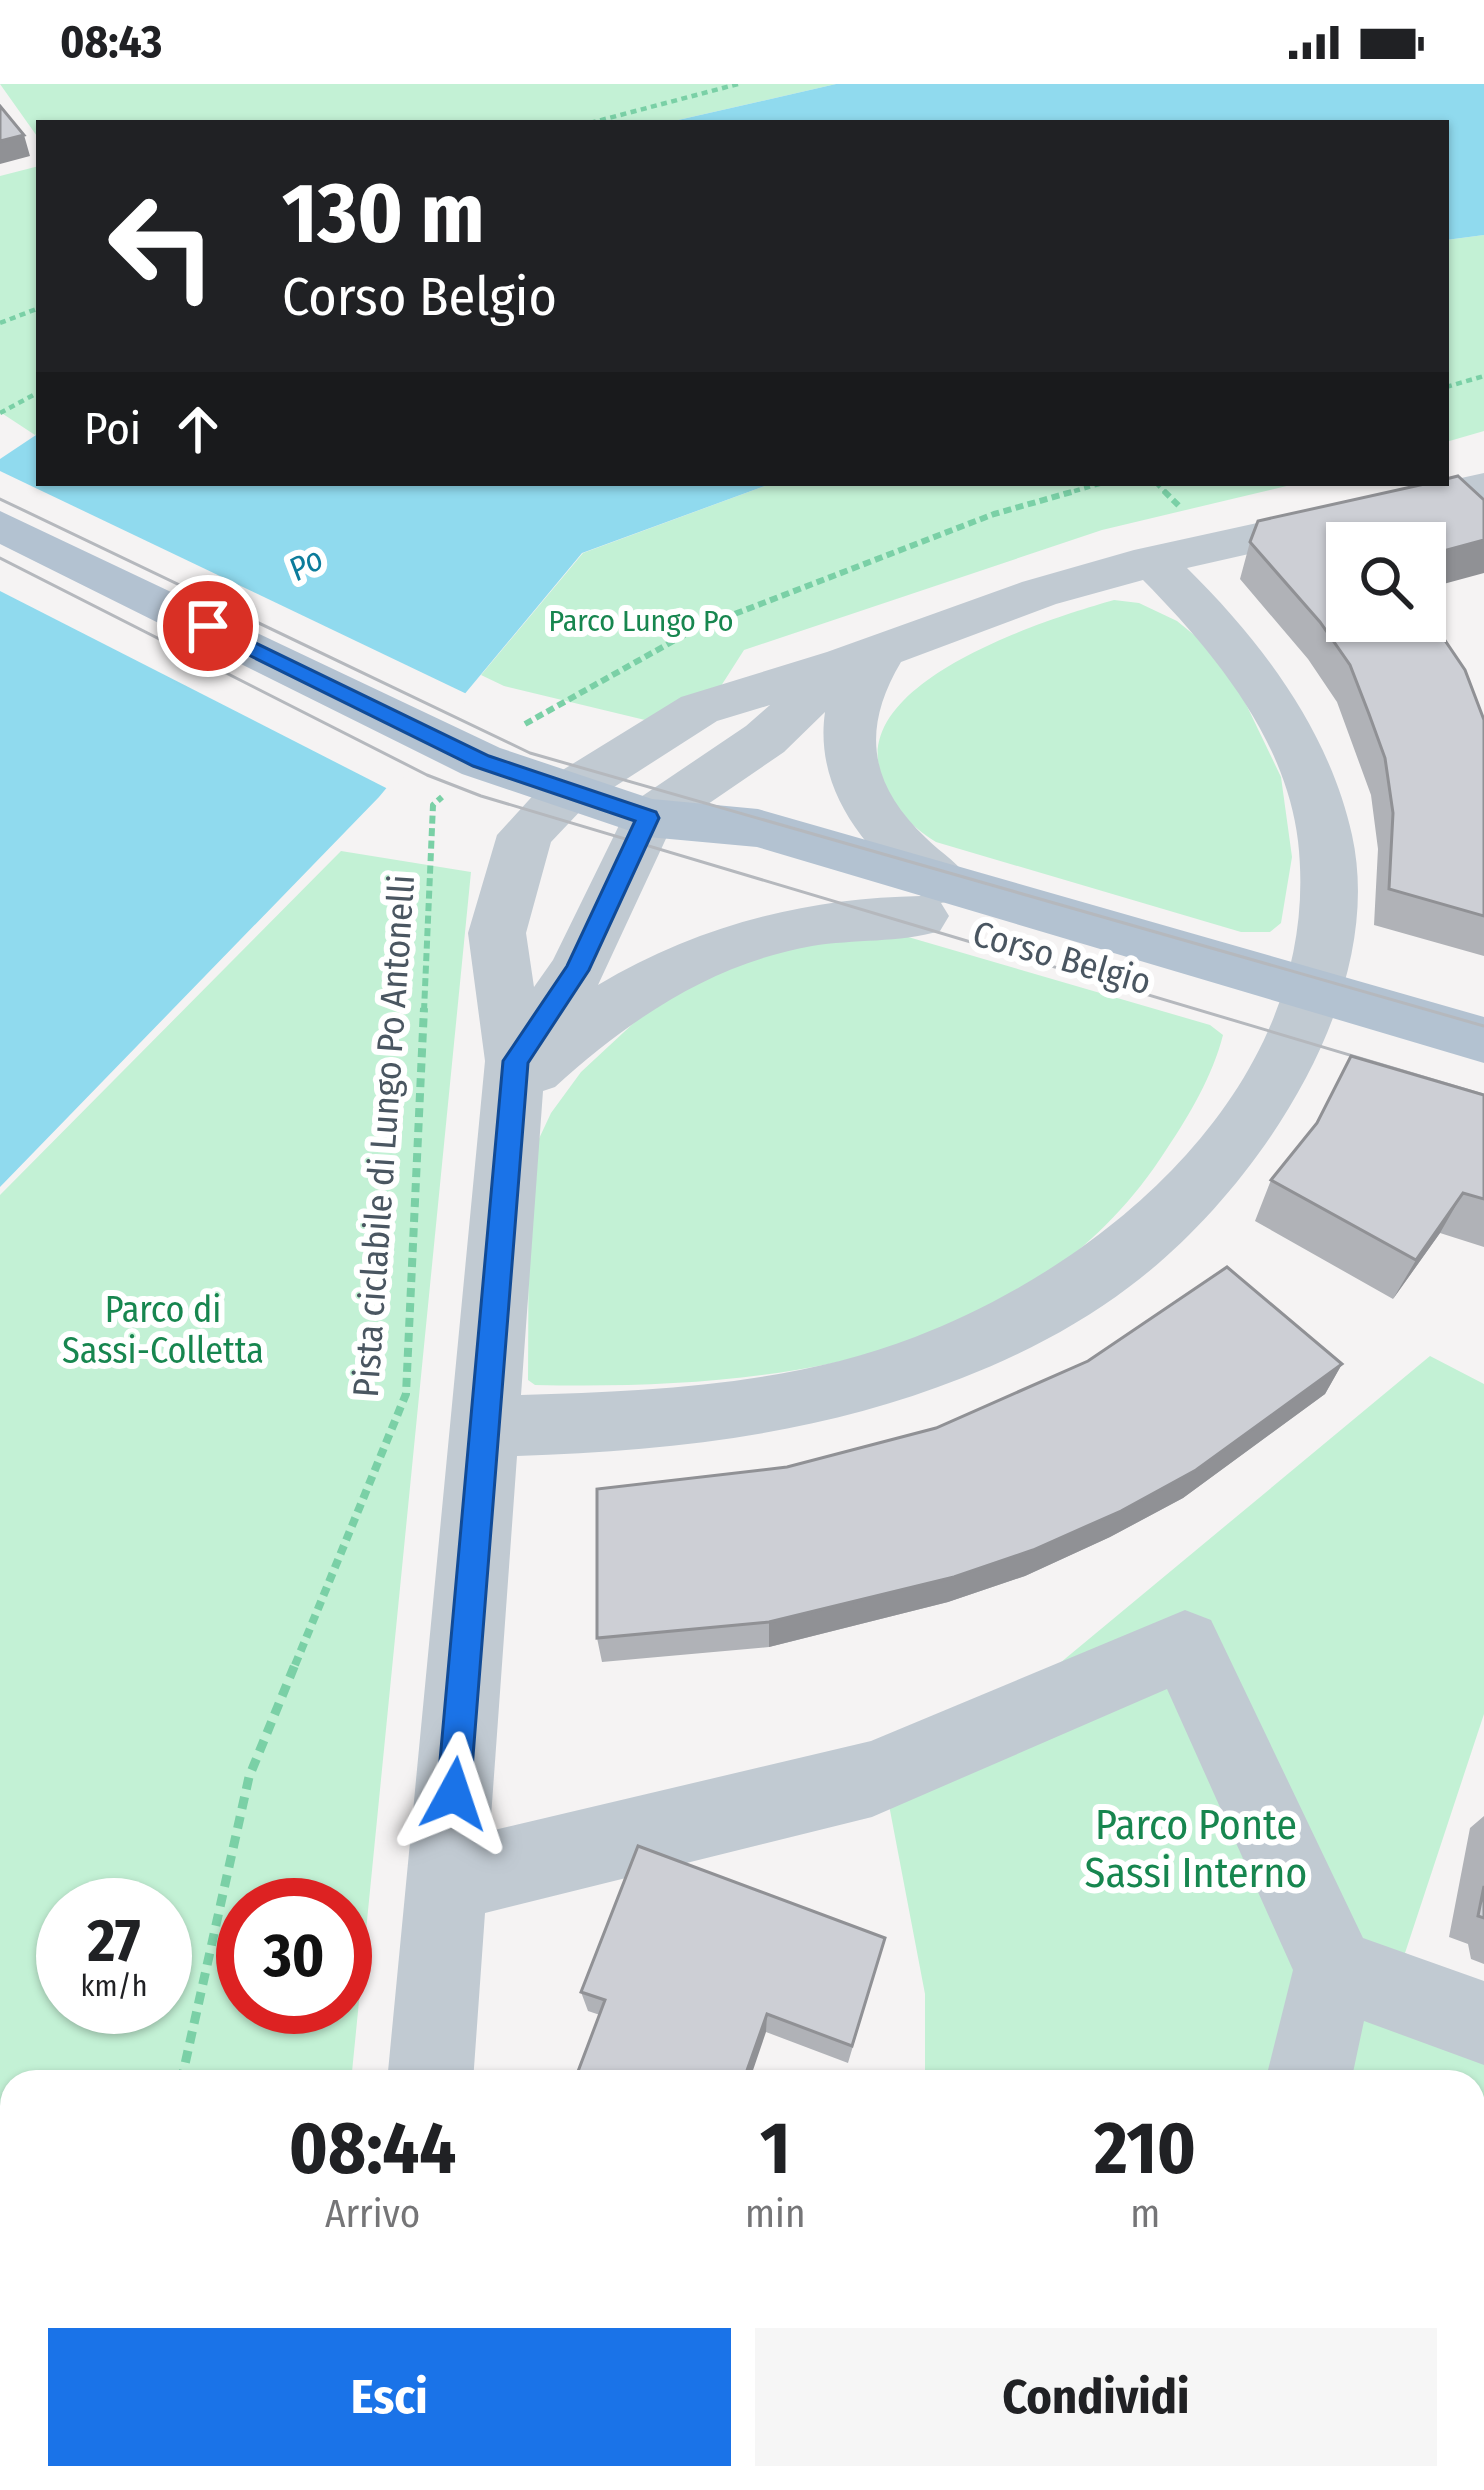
<!DOCTYPE html>
<html lang="it">
<head>
<meta charset="utf-8">
<style>
	:root { --surface:#fff; --page:#f6f6f6; --text:#202124; --muted:#757577; --accent:#1a73e8 }
	body { margin:0; font-family:"Fira Sans Condensed",sans-serif; background:var(--page); color:var(--text); height:100vh; display:flex; flex-direction:column; font-size:45px; white-space:nowrap }
	* { box-sizing:border-box; margin:0 }
	p { font-size:39px; color:var(--muted) }
	.icon { flex:none; width:66px; height:66px; fill:none; stroke:currentColor; stroke-width:2; stroke-linecap:round; stroke-linejoin:round }
	.map { position:relative; flex:1; overflow:hidden }
	.details { position:absolute; left:0px; top:1986px; width:1485px; height:420px; display:flex; flex-direction:column; background:var(--surface); border-radius:36px 36px 0 0; box-shadow:0 3px 9px #0004 }
	.details>* { flex:none }
	.top-card { position:absolute; left:36px; top:36px; width:1413px; height:366px; border-radius:0px; box-shadow:0 3px 9px #0004; background:#202124; color:#fff; overflow:hidden }
	.buttons { position:absolute; left:1326px; top:438px; display:grid; gap:24px }
	.buttons a { display:grid; place-items:center; width:120px; height:120px; border-radius:0px; background:var(--surface); box-shadow:0 3px 9px #0004; font-size:60px }
	.speed { position:absolute; left:36px; top:1794px; display:flex; gap:24px; font-size:60px; font-weight:700; text-align:center }
	.speed>* { display:grid; place-content:center; width:156px; height:156px; border-radius:50%; background:var(--surface); box-shadow:0 3px 9px #0004; line-height:1 }
	.speed small { font-size:30px; font-weight:400 }
	.speed .limit { border:18px solid #d22; background:#fff; color:#111 }
	.pin { position:absolute; display:grid; place-items:center; width:102px; height:102px; color:#fff; margin:-51px; border:6px solid #fff; border-radius:50%; box-shadow:0 3px 12px #0007 }
	.me { position:absolute; width:132px; margin:-66px; rotate:5deg; stroke-linejoin:round; filter:drop-shadow(0 0 9px #0008) }
	.turn { display:flex; align-items:center; gap:42px; height:252px; padding:0 48px; font-size:54px }
	.turn .icon { width:156px; height:156px; stroke-width:2.5 }
	.turn b { display:block; font-size:84px; line-height:102px }
	.then { display:flex; align-items:center; height:114px; padding:0 48px; background:#0003; gap:24px; font-size:45px }
	.eta { display:flex; justify-content:space-evenly; align-items:center; height:204px; text-align:center }
	.eta b { font-size:72px; font-weight:700; line-height:84px }
	.action { display:flex; gap:24px; margin-top:auto; padding:24px 48px }
	.action a { flex:1; height:138px; border-radius:0px; background:var(--accent); color:#fff; font-size:48px; font-weight:700; line-height:138px; text-align:center }
	.action a+a { background:var(--page); color:var(--text) }
	.status { display:flex; justify-content:space-between; align-items:center; height:84px; padding:0 60px; background:var(--surface); direction:ltr }
	.status svg { height:33px; fill:currentColor }
	.map>svg:first-child { display:block }
</style>
</head>
<body>
<div class="status"><b>08:43</b><svg viewBox="0 0 49 12"><path d="M0 12V9h3v3zM5 12V6h3v6zM10 12V3h3v9zM15 12V0h3v12zM26 1h20v11H26zM47 4h2v5h-2z"/></svg></div>
<div class="map">
<svg width="1484" height="2406" viewBox="0 0 1484 2406">
	<rect width="100%" height="100%" fill="#f5f3f3"/>
	<path fill="#c3f1d5" fill-rule="evenodd" d="M0,0H836L665,39H39V55Z
		M39,82V349L35,351L0,328V92Z
		M1484,151V347L1446,358V156Z
		M773,399H1299L1102,446L744,566L721,602L670,642L504,602L481,591L583,469Z
		M1114,516L1139,519L1177,537L1210,564L1244,616L1281,693L1292,773L1281,839L1270,848H1241L936,758C908,740 896,726 883,696C842,599 1047,535 1114,516Z
		M341,767L471,788L351,1998H12V2394H312L311,2406H0V1111ZM63,1821H165V1923H63ZM345,1821V1923H243V1821Z
		M891,848L1210,941L1223,951C1213,991 1189,1032 1166,1066C1029,1280 767,1306 535,1301L528,1296L529,1076L551,1029L581,988L638,935L739,870Z
		M1430,1272L1484,1300V1630L1405,1869L1484,1905V2270L1473,2265V1998H925V1910L889,1721Z
		M929,2394H1454L1452,2406H929Z"/>
	<path fill="#90daee" d="M836,0H1484V151L1446,156V39H665Z
		M39,349V399H773L582,469L379,713L0,1103V375Z"/>
	<path fill="#f5f3f3" d="M0,387L471,612L392,707L0,507Z"/>
	<g fill="none" stroke-linecap="round" stroke-linejoin="round">
		<path stroke="#7ad0a6" stroke-width="4.5" stroke-dasharray="6 4.5" stroke-linecap="butt" d="M590,39L738,0
			M0,239L39,224
			M1446,303L1484,292
			M0,329L39,308
			M1156,399L1167,410
			M1064,410L1103,399"/>
		<path stroke="#7ad0a6" stroke-width="6" stroke-dasharray="8 4.5" stroke-linecap="butt" d="M1164,407L1179,422
			M525,640L693,546L994,430L1075,407
			M424,927L433,721L442,713"/>
		<path stroke="#7ad0a6" stroke-width="8" stroke-dasharray="9 6" stroke-linecap="butt" d="M295,1581L406,1310L424,924"/>
		<path stroke="#7ad0a6" stroke-width="9" stroke-dasharray="12 8" stroke-linecap="butt" d="M181,1998L249,1693L296,1578
			M49,2406L58,2394
			M95,2406L97,2394"/>
		<path fill="#c1cad2" fill-rule="evenodd" d="M1484,389V417L1187,484C1262,558 1329,647 1352,751C1388,914 1254,1110 1129,1203C1079,1241 1021,1271 962,1294C818,1351 670,1367 517,1372L490,1747L871,1657L1185,1526L1211,1536L1363,1854L1484,1897V1981L1364,1937L1351,1998H1265L1293,1886L1167,1605L872,1733L485,1829L473,1998H387L485,977L468,849L497,751L548,695L681,613L827,568L1022,498L1134,466ZM1143,496C1213,567 1286,655 1298,757C1325,993 1115,1176 915,1253C791,1301 653,1307 521,1311L543,1007L555,1003C630,935 711,880 812,862C854,855 899,859 940,847L949,832L941,819L964,814L972,800C961,780 942,770 926,754C869,700 861,645 901,578L1056,520ZM770,621L746,642L629,721L553,876L534,903L526,849L551,758L586,721L717,637ZM825,628C814,705 864,765 921,812C805,814 697,842 598,901L670,746L784,668Z
			M350,2394H444L443,2406H349Z
			M1168,2394H1262L1260,2406H1166Z"/>
		<path fill="#b3c2d1" fill-rule="evenodd" d="M0,427L500,664L652,715L758,725L1484,933V979L757,763L648,753L462,690L0,460Z"/>
		<path stroke="#b5b8bd" stroke-width="3" d="M0,415L530,669L1484,942
			M0,474L427,691L481,712L1484,1011"/>
	</g>
	<path fill="#b0b2b7" d="M1250,458L1347,459L1484,636V872L1374,841L1378,765L1371,711L1337,618L1308,575L1240,495Z
		M1484,1011V1163L1440,1149L1393,1215L1255,1137L1271,1096Z
		M1342,1280L1325,1310L1183,1414L1110,1453L1025,1492L948,1518L769,1563L602,1578L597,1554L787,1383Z
		M1484,1732V1880L1471,1875L1468,1860L1449,1853L1470,1744Z
		M885,1854L848,1979L766,1948L600,1931L588,1927L581,1908Z
		M1484,2261V2402L1470,2394H1473V2263Z"/>
	<path fill="#909195" d="M24,51L30,72L0,80V57Z
		M1484,456V489L1425,505V472Z
		M1463,1109L1440,1149L1393,1215L1416,1176Z
		M1342,1280L1325,1310L1183,1414L1110,1453L1025,1492L948,1518L769,1563V1538Z
		M767,1930L766,1948L749,1998L744,1995Z"/>
	<path fill="#cdcfd5" stroke="#909195" stroke-width="3" d="M0,22L24,51L0,57Z
		M1458,392L1484,416V456L1425,472V459H1347V537H1425V527L1465,586L1484,636V832L1389,805L1393,729L1385,674L1369,630L1350,581L1320,538L1250,458L1258,437L1429,399H1446V395Z
		M1351,972L1484,1011V1115L1463,1109L1416,1176L1271,1096L1317,1039Z
		M1227,1183L1342,1280L1196,1386L1121,1427L1033,1466L954,1493L769,1538L597,1554V1405L787,1383L936,1344L1088,1277Z
		M638,1762L885,1854L852,1962L767,1930L744,1995L751,1998H574L605,1916L581,1908Z
		M1484,1802V1834L1478,1832Z
		M1484,2305V2390L1473,2384Z"/>
	<path fill="#1a73e8" stroke="#114b97" stroke-width="3" d="M208,536L489,672L656,728L659,734L589,886L528,979L470,1710L465,1721L454,1726L442,1721L437,1710L503,977L567,882L635,737L473,682L200,547V538Z"/>
	<g text-anchor="middle" dominant-baseline="central" stroke-width="12" stroke-linejoin="round" paint-order="stroke">
		<g font-size="30" fill="#17864f" stroke="#fff">
			<text x="641" y="537">Parco Lungo Po</text>
		</g>
		<g font-size="33" font-style="italic" fill="#0c7c9b" stroke="#fff">
			<text transform="translate(306 480) rotate(-29)">Po</text>
		</g>
		<g font-size="36" fill="#4a5661" stroke="#fff">
			<text transform="translate(1062 874) rotate(16)">Corso Belgio</text>
			<text transform="translate(384 1052) rotate(-86)">Pista ciclabile di Lungo Po Antonelli</text>
		</g>
		<g font-size="36" fill="#17864f" stroke="#fff">
			<text x="163" y="1226">Parco di<tspan x="163" dy="41">Sassi-Colletta</tspan></text>
		</g>
		<g font-size="42" fill="#17864f" stroke="#fff">
			<text x="1196" y="1741">Parco Ponte<tspan x="1196" dy="48">Sassi Interno</tspan></text>
		</g>
	</g>
</svg>
<div class="buttons">
<a><svg class="icon" aria-label="search" viewBox="0 0 24 24"><circle cx="10" cy="10" r="6"/><path d="M15 15l6 6"/></svg></a>
</div>
<div class="speed"><div>27<small>km/h</small></div><div class="limit">30</div></div>
<div class="pin" style="left:208px;top:542px;background:#d93025"><svg class="icon" aria-label="arrive" viewBox="0 0 24 24"><path d="M6 21V4h12l-3 4 3 4H6"/></svg></div>
<svg class="me" style="left:454px;top:1710px" viewBox="-20 -20 40 40"><path d="M0-17L14 15 0 8-14 15z" fill="#1a73e8" stroke="#fff" stroke-width="4"/></svg>
<div class="top-card">
<div class="turn"><svg class="icon" aria-label="left" viewBox="0 0 24 24"><path d="M17 20v-9H6M10 6l-5 5 5 5"/></svg><div><b>130 m</b>Corso Belgio</div></div>
<div class="then">Poi<svg class="icon" aria-label="ahead" viewBox="0 0 24 24"><path d="M12 20V5M6 11l6-6 6 6"/></svg></div>
</div>
<section class="details">
<div class="eta">
<div><b>08:44</b><p>Arrivo</p></div>
<div><b>1</b><p>min</p></div>
<div><b>210</b><p>m</p></div>
</div>
<div class="action"><a>Esci</a><a>Condividi</a></div>
</section>
</div>
</body>
</html>
